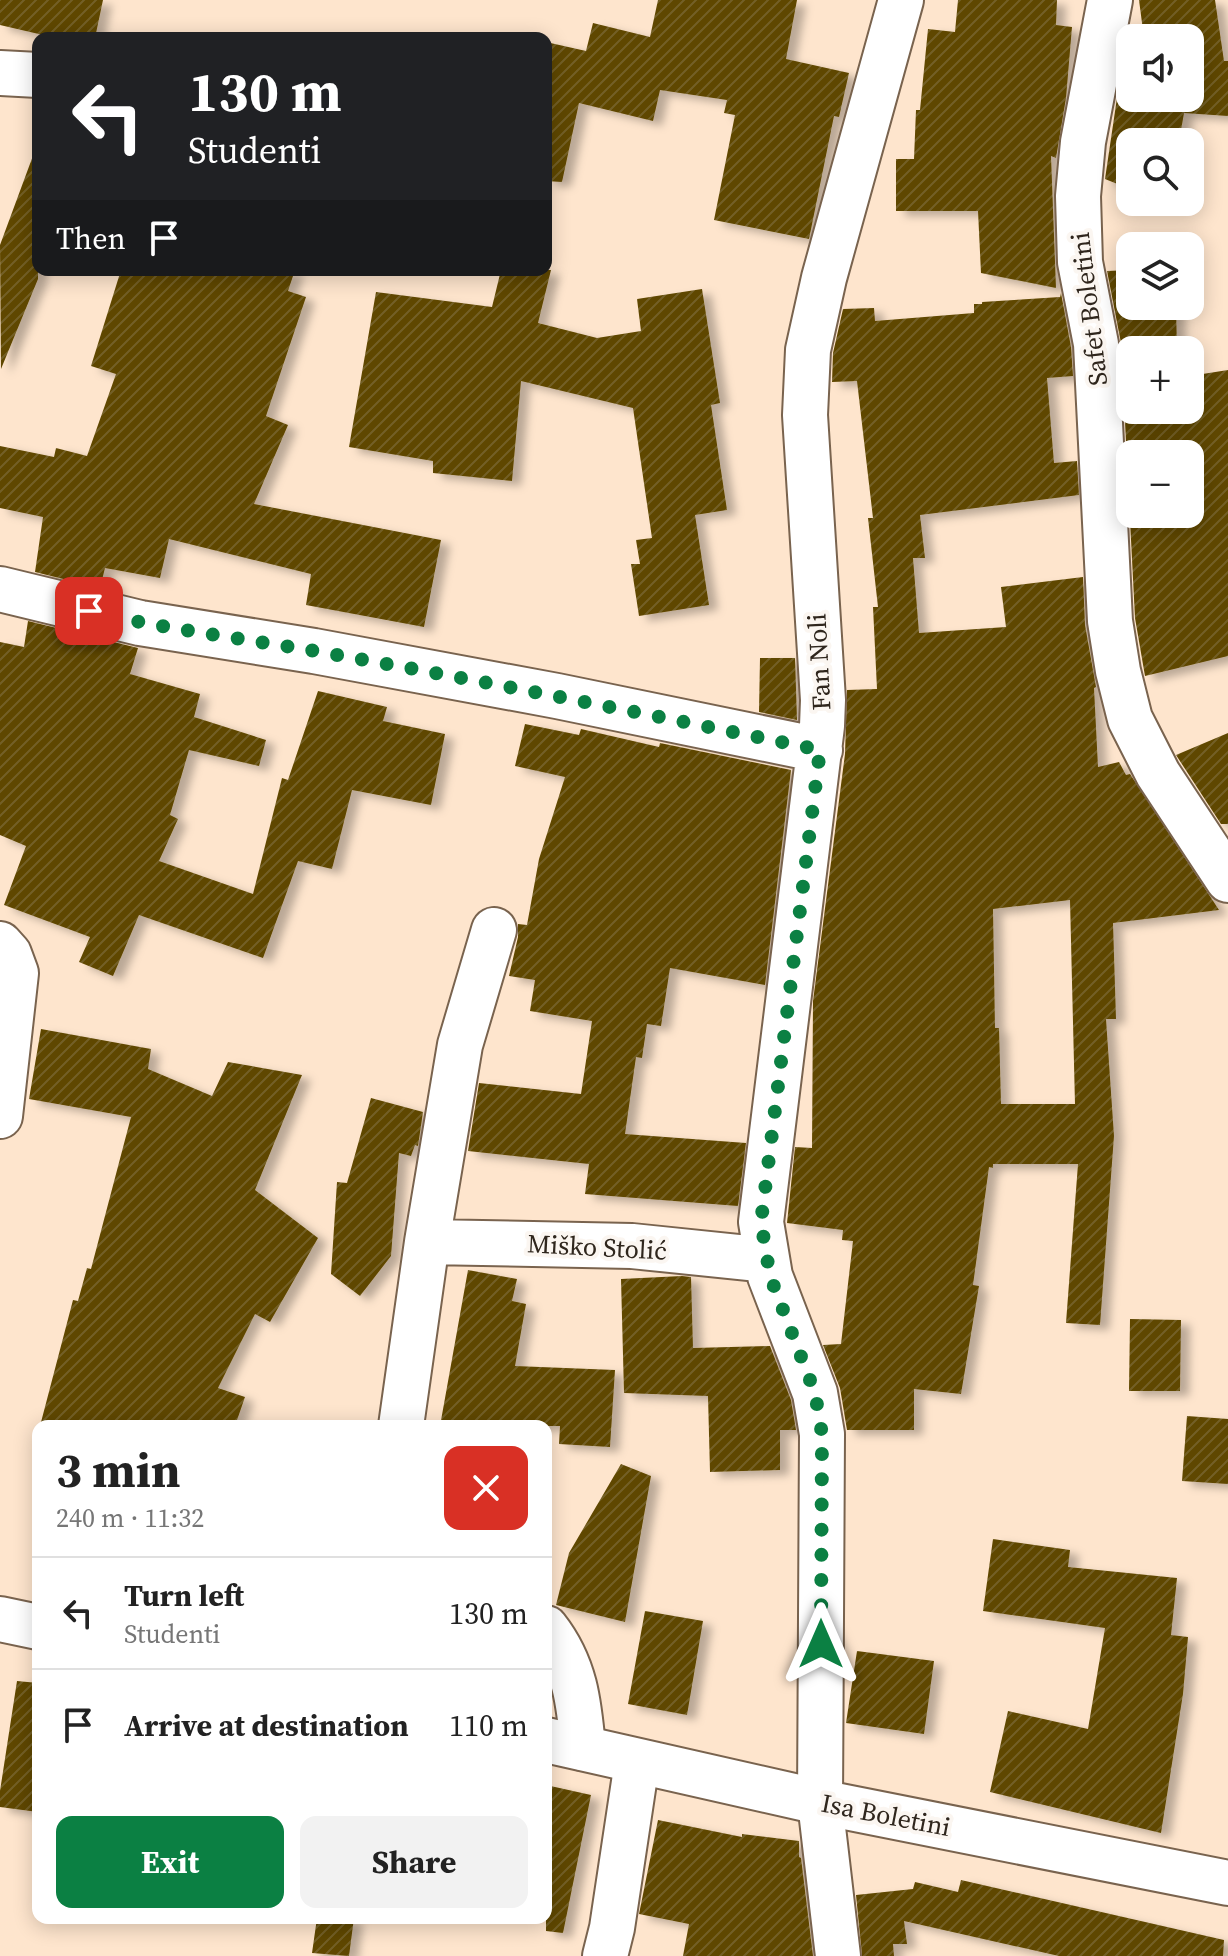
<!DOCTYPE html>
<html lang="en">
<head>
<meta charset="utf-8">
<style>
	:root { --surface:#fff; --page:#f2f2f2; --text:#222; --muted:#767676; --line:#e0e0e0; --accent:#0b8043 }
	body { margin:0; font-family:"Source Serif 4",serif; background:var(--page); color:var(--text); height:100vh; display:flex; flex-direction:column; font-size:30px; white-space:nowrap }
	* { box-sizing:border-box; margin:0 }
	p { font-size:26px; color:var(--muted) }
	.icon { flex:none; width:44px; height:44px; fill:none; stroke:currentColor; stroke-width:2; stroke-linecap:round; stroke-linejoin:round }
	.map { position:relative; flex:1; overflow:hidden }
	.sheet { position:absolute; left:32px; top:1420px; width:520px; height:504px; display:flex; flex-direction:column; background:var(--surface); border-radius:16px; box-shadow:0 4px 20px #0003 }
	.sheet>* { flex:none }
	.banner { position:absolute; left:32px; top:32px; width:520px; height:244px; border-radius:16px; box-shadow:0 4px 20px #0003; background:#202124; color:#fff; overflow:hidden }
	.tools { position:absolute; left:1116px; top:24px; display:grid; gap:16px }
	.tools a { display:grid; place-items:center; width:88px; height:88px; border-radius:16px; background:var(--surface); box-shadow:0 4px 20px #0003; font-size:40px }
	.pin { position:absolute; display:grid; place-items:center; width:68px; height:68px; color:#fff; margin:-34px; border-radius:16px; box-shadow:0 4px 12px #0006 }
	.me { position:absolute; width:88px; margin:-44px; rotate:0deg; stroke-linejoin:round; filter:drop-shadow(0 0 6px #0008) }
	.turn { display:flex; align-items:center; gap:28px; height:168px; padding:0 24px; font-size:36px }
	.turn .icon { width:104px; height:104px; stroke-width:2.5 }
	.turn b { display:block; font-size:56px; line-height:68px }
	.then { display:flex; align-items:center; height:76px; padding:0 24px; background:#0003; gap:16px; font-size:30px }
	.round { display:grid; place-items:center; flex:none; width:84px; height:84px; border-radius:16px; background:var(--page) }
	.overview { display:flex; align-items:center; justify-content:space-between; height:136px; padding:0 24px }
	h1 { font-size:48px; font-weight:700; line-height:60px }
	.button { display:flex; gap:16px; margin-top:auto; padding:16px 24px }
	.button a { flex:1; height:92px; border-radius:16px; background:var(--accent); color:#fff; font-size:32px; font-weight:700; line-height:92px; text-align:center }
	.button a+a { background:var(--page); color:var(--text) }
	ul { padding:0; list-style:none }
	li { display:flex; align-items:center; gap:24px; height:112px; padding:0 24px; border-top:2px solid var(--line) }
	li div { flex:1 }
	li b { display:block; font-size:30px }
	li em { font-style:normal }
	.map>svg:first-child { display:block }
</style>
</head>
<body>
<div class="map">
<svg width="1228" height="1956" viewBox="0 0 1228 1956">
	<defs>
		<pattern id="building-hatch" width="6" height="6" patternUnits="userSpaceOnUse" patternTransform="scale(2)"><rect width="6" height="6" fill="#5f4701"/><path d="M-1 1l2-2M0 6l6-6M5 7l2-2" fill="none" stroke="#735f26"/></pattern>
		<filter id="shadow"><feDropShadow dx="9" dy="5" stdDeviation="4" flood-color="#0004"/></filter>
	</defs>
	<rect width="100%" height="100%" fill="#fee5cd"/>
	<path fill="url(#building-hatch)" fill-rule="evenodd" filter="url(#shadow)" d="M0,0H103L95,38H56L0,25Z
		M658,0H797L786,59L849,73L839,117L834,116L809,239L714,220L735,115L724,113L727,100L660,90L653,121L579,103L562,182L546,181V42L586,51L593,23L650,37Z
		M958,0H1057L1056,25L1072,27L1066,98L1056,158L1051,156L1056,288L981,273L978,211H896V159H914L916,110H920L928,29L955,32Z
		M1139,0H1215L1224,61H1228V116L1184,113L1179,142H1130V189L1105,179L1117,98H1190V38H1144Z
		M34,153L38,154V279L1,369L0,245Z
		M121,270H295L288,291L306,297L266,416L288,425L254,504L441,540L424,627L306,605L311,574L169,539L160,578L105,568L100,588L35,572L43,517L0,508V446L54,457L56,448L87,456L116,374L91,366Z
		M501,270H551L538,323L597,338L641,331L637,299L702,289L720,403L711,405L727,510L695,515L709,605L639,616L631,564H640L636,540L652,538L633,408L521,381L512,481L433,473V461L349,447L376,292L492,307Z
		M1130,270V306H1176L1177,350H1130V410H1190V376L1228,370V656L1145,676L1135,618L1121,343L1107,271ZM1130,454H1190V514H1130Z
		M1061,293L1071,347L1073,376L1047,378L1054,463L1077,461L1079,495L920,515L925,558H913L919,633L1006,627L1001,587L1083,577L1085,625L1096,687L1094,688L1098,767L1119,762L1126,775L1130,774L1219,910L1113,923L1116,1019H1106L1114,1136L1100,1325L1066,1323L1078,1164H993V1168L989,1167L973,1285L979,1286L961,1394L914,1389V1430H847L840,1388L823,1345L841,1344L853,1241L842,1240L843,1230L787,1223L795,1147L812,1148L813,1001L845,754L847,690L877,689L873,607H878L868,518H873L857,381L832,382L833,353L843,309L874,308L875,321L974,313V304H982V302L1060,297ZM1070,900L1075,1104H1001L999,1028H995L993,909Z
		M28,621L138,648L130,674L200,694L194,717L266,740L259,766L189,750L170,815L178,819L159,861L253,894L282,778L288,780L318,691L387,707L383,721L445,734L431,805L352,790L332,869L298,861L263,958L139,915L113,976L79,962L90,937L4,905L26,846L0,835V642L24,647Z
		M760,658H795L797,720L759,712Z
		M525,724L579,735L581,729L659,747L660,743L791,770L765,985L670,968L661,1026L647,1024L642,1058L636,1057L625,1134L746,1143L738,1206L585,1194L589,1164L468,1151L479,1083L581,1094L592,1021L530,1011L535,980L509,976L518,937V924L527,925L539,859L565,777L515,766Z
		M1228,733V824H1221L1176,755Z
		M41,1029L151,1049L148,1069L212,1096L228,1062L302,1075L255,1190L318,1238L270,1322L255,1314L218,1388L245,1397L235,1426H40L73,1300L78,1301L87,1268L91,1269L131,1117L29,1099Z
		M371,1098L423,1112L418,1146L415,1145L411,1156L399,1153L391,1256L360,1296L331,1274L337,1182L347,1183Z
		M468,1270L517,1279L512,1301L526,1304L515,1366L615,1370L610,1447L559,1444L560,1426H440Z
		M682,1276L691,1277L693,1348L770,1346L791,1400L796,1430H780V1470L710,1472L708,1396L624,1393L621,1279Z
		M1130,1319L1181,1320L1180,1391H1129Z
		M1187,1416L1228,1419V1484L1182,1481Z
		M621,1464L651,1476L625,1622L556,1605L569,1553Z
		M993,1539L1070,1550L1068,1567L1177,1578L1171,1635L1188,1637L1183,1694L1161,1833L990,1792L1008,1711L1088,1729L1105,1628L983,1611Z
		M645,1611L703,1621L687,1715L628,1704Z
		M857,1651L934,1661L924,1734L846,1723Z
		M17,1681L38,1683V1812L0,1807V1791Z
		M546,1785L591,1795L563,1933L546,1931Z
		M658,1820L742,1837V1834L799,1841V1857L801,1858L813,1956H683L689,1924L639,1914Z
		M961,1880L1224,1940L1223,1956H1059L904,1921L907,1944H893L894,1956H862L856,1895L913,1889L915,1882L958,1892Z
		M317,1918H354L349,1956L312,1953Z"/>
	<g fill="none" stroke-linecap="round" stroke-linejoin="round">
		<defs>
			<path id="street" d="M1110,0L1083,142L1078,196L1080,262L1096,344L1110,621L1118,671L1130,719L1158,774L1228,880
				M0,73L38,75
				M0,589L140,623L314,651L557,696L820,750
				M0,944L9,954L16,973L0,1116
				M427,1242L460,1045L494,930
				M401,1426L427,1242L632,1246L767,1260
				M546,1628C575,1665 579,1702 583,1748
				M605,1956L612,1928L637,1762
				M838,1956L820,1802L822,1434L815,1393L770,1276L761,1222L822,726L823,700L805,415L808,350L824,278L901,0"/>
			<path id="secondary" d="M0,1619L38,1627
				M546,1740L820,1802L1228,1883"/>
		</defs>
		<use href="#street" stroke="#79634e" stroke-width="48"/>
		<use href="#secondary" stroke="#79634e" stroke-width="48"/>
		<use href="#street" stroke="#fff" stroke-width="44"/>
		<use href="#secondary" stroke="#fff" stroke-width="44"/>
	</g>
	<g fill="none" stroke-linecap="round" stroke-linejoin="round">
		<path stroke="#0b8043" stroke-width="14" stroke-dasharray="0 25.2" d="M89,611C164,629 240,638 315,651C484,681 652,715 820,750L761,1222L770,1276L815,1393L822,1434L821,1644"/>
	</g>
	<g text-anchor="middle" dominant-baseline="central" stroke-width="8" stroke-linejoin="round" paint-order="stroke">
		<g font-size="26" fill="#2f261d" stroke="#fbf6f1">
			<text transform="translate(1089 309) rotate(-97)">Safet Boletini</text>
			<text transform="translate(819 662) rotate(-93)">Fan Noli</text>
			<text transform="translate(597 1247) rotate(3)">Miško Stolić</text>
			<text transform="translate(886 1815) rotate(11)">Isa Boletini</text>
		</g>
	</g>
</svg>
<div class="tools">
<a><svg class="icon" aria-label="sound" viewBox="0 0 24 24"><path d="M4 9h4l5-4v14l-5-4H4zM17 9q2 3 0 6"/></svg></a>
<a><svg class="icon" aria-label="search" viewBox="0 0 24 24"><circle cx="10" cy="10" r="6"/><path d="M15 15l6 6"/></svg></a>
<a><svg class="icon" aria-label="layers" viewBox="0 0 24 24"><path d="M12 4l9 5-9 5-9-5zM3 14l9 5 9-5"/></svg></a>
<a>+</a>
<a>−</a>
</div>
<div class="pin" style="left:89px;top:611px;background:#d93025"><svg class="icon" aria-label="arrive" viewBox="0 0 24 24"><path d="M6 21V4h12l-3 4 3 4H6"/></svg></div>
<svg class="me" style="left:821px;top:1644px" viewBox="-20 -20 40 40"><path d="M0-17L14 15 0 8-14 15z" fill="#0b8043" stroke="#fff" stroke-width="4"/></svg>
<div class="banner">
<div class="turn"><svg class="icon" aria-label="left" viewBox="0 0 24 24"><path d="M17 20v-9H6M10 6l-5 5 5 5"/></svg><div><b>130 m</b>Studenti</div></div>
<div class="then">Then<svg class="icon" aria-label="arrive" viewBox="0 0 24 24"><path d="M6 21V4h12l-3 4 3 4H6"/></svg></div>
</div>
<section class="sheet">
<div class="overview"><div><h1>3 min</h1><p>240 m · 11:32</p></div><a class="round" style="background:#d93025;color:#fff"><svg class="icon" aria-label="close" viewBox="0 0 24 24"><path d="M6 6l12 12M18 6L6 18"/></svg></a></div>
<ul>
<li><svg class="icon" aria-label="left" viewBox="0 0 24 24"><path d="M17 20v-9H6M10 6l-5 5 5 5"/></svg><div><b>Turn left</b><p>Studenti</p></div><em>130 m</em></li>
<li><svg class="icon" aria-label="arrive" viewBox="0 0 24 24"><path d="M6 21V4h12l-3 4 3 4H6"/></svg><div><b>Arrive at destination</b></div><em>110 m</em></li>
</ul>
<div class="button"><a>Exit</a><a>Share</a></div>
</section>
</div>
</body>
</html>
